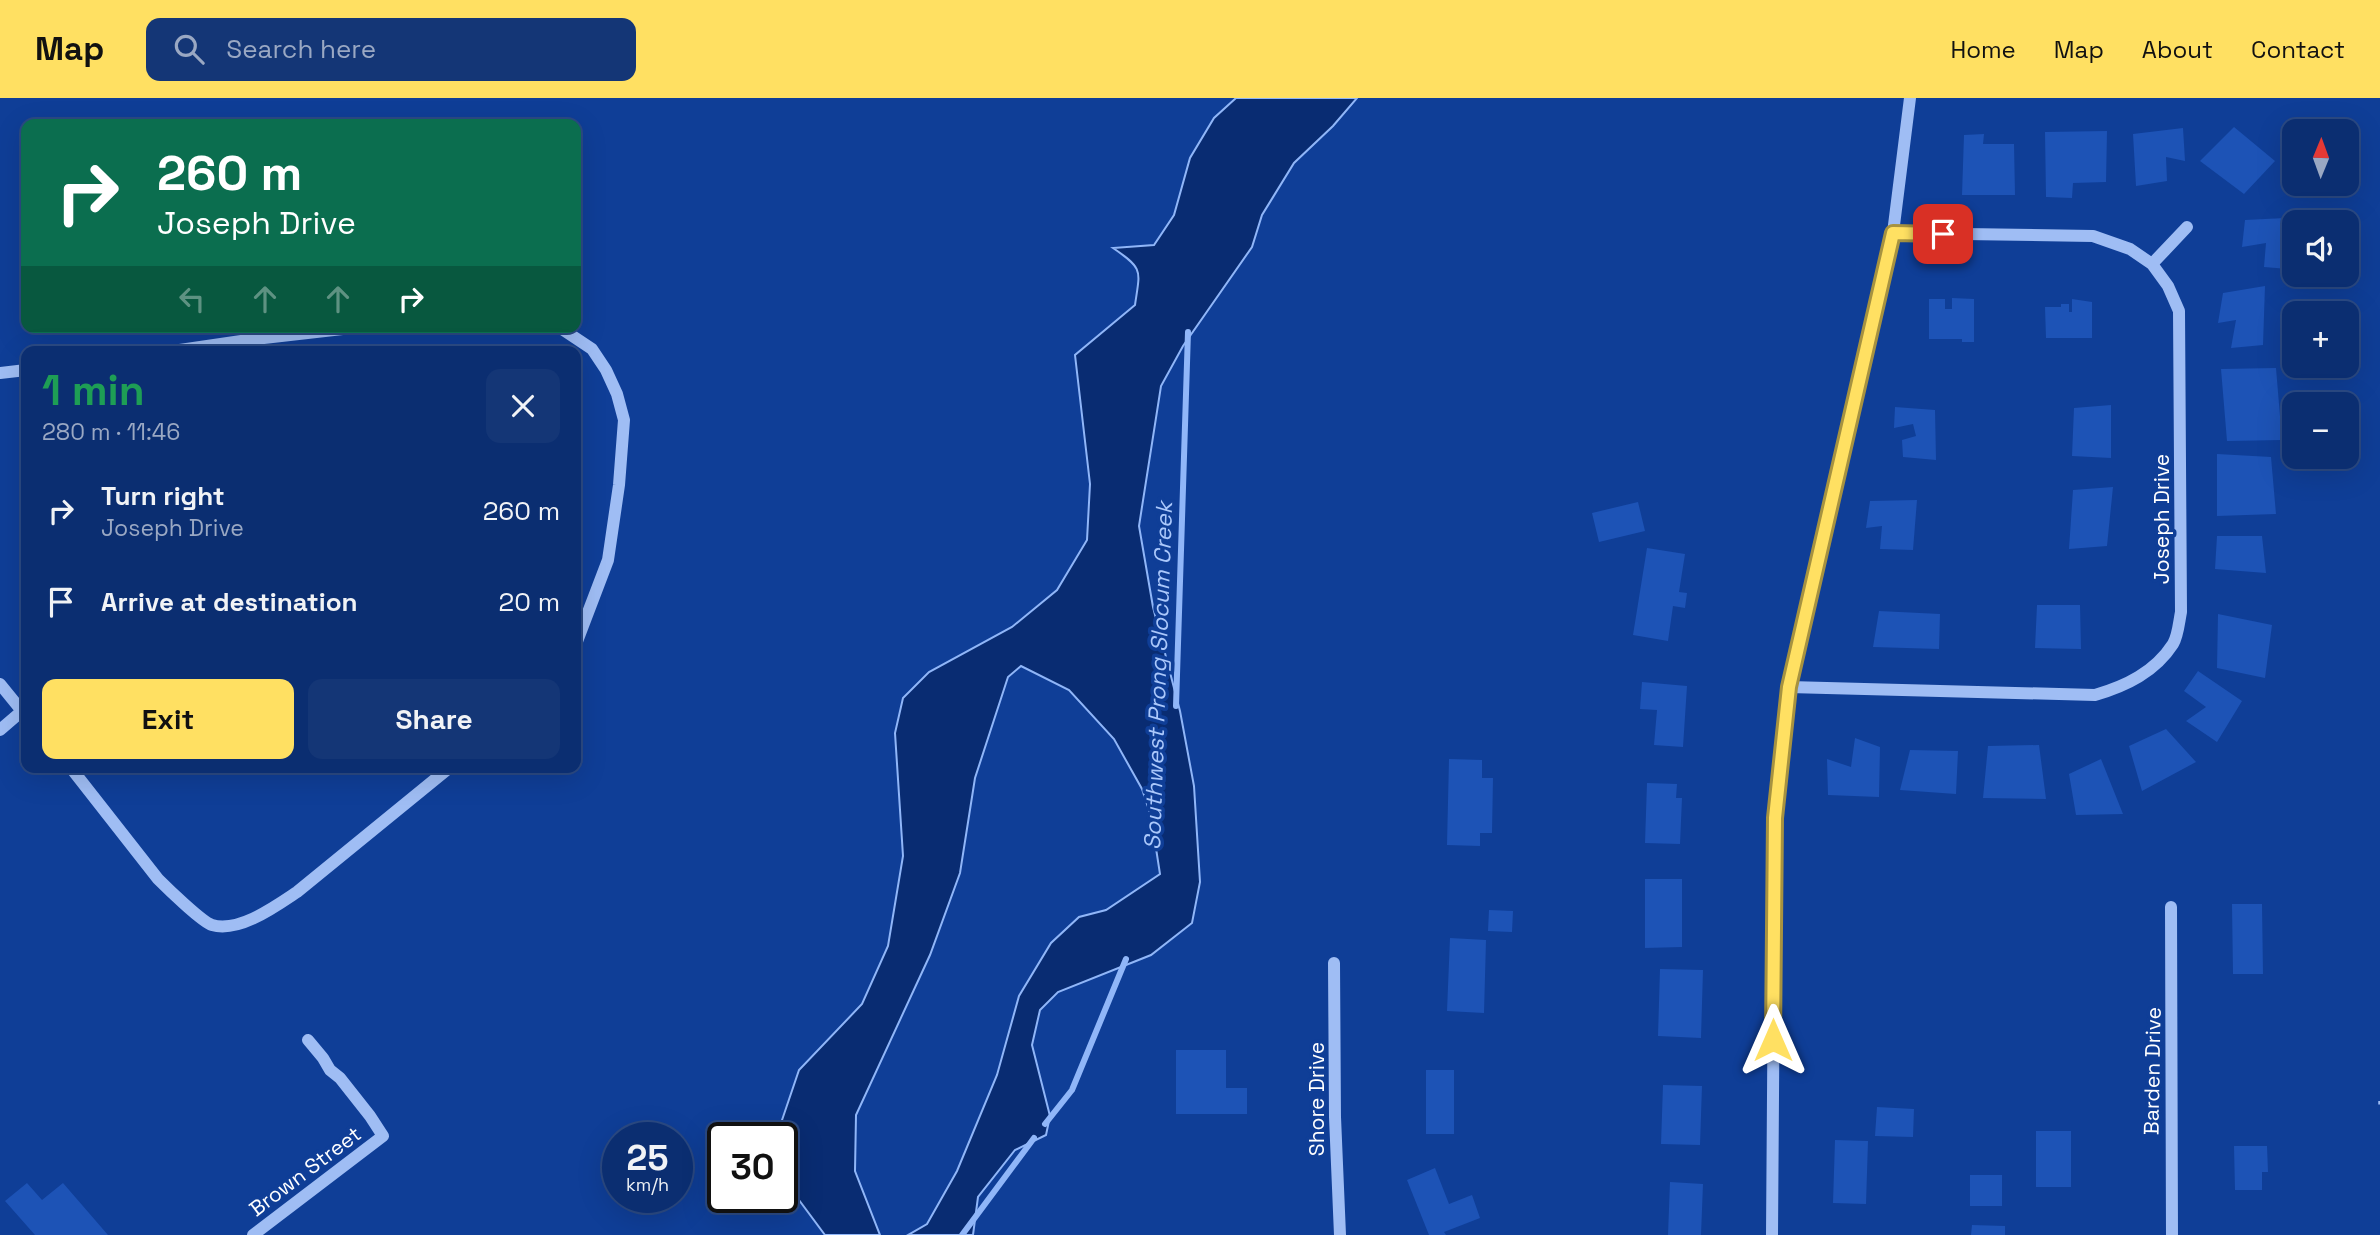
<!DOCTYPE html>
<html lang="en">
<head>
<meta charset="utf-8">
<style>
	:root { --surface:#0b2e71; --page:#143676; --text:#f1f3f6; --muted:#9aa8c3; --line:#2b4a84; --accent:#ffe062 }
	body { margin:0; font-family:"Space Grotesk",sans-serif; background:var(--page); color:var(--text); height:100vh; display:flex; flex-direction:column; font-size:26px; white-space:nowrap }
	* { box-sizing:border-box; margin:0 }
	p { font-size:23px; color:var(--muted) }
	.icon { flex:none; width:38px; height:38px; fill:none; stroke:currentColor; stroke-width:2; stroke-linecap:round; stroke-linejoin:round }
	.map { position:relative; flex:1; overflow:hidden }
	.sheet { position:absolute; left:21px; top:248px; width:560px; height:427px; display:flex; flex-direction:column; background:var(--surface); border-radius:14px; box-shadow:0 7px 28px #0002,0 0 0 2px var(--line) }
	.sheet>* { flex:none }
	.hud { position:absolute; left:21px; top:21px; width:560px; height:214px; border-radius:14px; box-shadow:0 7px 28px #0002,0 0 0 2px var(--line); background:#0b6e4f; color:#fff; overflow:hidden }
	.needle { width:46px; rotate:1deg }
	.controls { position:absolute; left:2282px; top:21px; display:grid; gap:14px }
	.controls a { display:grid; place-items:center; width:77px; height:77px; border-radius:14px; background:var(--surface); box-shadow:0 7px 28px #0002,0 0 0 2px var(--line); font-size:35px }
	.speed { position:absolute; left:602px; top:1024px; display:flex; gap:14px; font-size:35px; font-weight:700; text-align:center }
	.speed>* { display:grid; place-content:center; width:91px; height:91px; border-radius:50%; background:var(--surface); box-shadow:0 7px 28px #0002,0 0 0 2px var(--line); line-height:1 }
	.speed small { font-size:18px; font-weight:400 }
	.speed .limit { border:4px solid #111; border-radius:10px; background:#fff; color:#111 }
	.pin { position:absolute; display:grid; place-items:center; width:60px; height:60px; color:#fff; margin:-30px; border-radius:14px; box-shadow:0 4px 10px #0006 }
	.me { position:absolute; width:77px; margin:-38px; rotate:0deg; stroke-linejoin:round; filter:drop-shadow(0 0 5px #0008) }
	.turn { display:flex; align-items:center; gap:24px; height:147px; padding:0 21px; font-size:32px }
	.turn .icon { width:91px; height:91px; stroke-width:2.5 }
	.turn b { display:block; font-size:49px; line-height:60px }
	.lanes { display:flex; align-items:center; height:66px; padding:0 21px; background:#0003; justify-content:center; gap:35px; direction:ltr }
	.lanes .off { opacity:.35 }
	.round { display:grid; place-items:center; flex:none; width:74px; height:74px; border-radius:14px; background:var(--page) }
	.overview { display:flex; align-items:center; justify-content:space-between; height:119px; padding:0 21px }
	h1 { font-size:42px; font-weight:600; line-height:52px; color:#1e9e55 }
	.primary-button { display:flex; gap:14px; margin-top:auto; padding:14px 21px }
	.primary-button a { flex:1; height:80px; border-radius:14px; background:var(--accent); color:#111; font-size:28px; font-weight:600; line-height:80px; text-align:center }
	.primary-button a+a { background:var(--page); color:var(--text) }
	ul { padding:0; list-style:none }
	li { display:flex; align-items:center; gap:21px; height:91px; padding:0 21px }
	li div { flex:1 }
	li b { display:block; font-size:26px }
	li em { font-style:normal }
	header { display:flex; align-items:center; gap:42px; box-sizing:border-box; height:98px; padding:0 35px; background:var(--accent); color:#111 }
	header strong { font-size:33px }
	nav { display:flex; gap:38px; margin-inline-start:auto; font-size:24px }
	.search { width:490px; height:63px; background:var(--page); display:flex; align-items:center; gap:18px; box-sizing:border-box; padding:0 24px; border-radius:14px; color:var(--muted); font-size:26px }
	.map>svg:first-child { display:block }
</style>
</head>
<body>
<header>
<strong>Map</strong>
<div class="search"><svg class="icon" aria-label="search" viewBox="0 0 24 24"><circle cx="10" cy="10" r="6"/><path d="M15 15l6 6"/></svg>Search here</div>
<nav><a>Home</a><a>Map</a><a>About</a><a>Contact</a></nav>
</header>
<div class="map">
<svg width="2380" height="1137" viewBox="0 0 2380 1137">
	<rect width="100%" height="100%" fill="#0f3e97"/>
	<path fill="#092c72" stroke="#90b6f8" stroke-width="2" d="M1236,0H1357L1333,28L1294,65L1262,117L1252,149L1183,248L1161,288L1139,428L1153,509L1180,613L1194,688L1200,784L1192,825L1151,857L1058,894L1040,912L1032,947L1050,1018L1046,1037L1015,1052L978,1099L973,1137H908L927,1126L957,1073L997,977L1019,898L1051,845L1079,819L1106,812L1160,776L1151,718L1142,691L1114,641L1069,592L1021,568L1008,579L975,680L960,775L930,857L856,1017L855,1073L880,1137H825L799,1102L786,1073L781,1025L799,972L862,906L888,848L903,758L895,635L903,600L929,574L1012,529L1057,492L1087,442L1090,386L1075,257L1135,207C1140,172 1144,171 1113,150L1154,147L1174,117L1190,60L1214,20Z"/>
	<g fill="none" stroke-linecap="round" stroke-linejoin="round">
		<path stroke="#90b6f8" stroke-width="6" d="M1176,608L1188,234
			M1045,1026L1072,992L1126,861
			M962,1137L1034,1040"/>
	</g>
	<path fill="#1d53b6" d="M2234,29L2275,63L2244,96L2200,63Z
		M2183,30L2185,63L2166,59L2167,83L2136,88L2133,36Z
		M2107,33L2106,84L2073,85L2072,100L2046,99L2045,34Z
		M1984,36L1983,46H2014L2015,97H1962L1964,37Z
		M2285,120L2294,140V151L2289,171L2264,169L2266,145L2242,149L2245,122Z
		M2265,188L2263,247L2231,250L2236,222L2218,225L2223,195Z
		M1952,200L1974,201V244H1962V241H1929V201H1945V211H1952Z
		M2072,201L2092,204V240H2046L2045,209H2061V206H2069V214H2072Z
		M2276,270L2282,342L2227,343L2221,271Z
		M2111,307V360L2072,358L2074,310Z
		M1895,309L1935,312L1936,362L1903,359L1902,342L1916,338L1913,326L1894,330Z
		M2217,356L2271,359L2276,416L2217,418Z
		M2113,389L2107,448L2069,451L2073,392Z
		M1917,402L1913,452L1880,451L1882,428L1866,430L1870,403Z
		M1638,404L1645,433L1599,444L1592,415Z
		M2217,438H2262L2266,475L2215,471Z
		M1647,450L1685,456L1679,494L1687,495L1685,510L1673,508L1668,543L1633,537Z
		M2037,507H2080L2081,551L2035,550Z
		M1879,513L1940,516L1939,551L1873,549Z
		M2218,516L2272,527L2265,580L2217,570Z
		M2198,573L2242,603L2217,644L2186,623L2206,609L2184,593Z
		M1642,584L1687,588L1683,649L1654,647L1657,612L1640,611Z
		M2166,631L2196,664L2142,693L2129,648Z
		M1855,640L1880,649L1879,699L1828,697L1827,661L1851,669Z
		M2039,647L2046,701L1983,700L1988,648Z
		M1910,652L1958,653L1956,696L1900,692Z
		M1449,661L1482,662V680H1493L1492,735H1480V748L1447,747Z
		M2101,661L2123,716L2076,717L2069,676Z
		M1647,685L1677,686L1676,700H1682L1680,746L1645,745Z
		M1645,781H1682V849L1645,850Z
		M2232,806H2262L2263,876H2233Z
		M1489,812L1513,813L1512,834L1488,833Z
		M1450,840L1486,842L1484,915L1447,913Z
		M1660,871L1703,872L1701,940L1658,938Z
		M1176,952H1226V990H1247V1016H1176Z
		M1426,972H1454V1036H1426Z
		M1663,987L1702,988L1700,1047L1661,1046Z
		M1877,1009L1914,1011L1913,1039L1875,1038Z
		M2036,1033H2071V1089H2036Z
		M1835,1042L1868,1043L1866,1106L1833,1105Z
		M2234,1048H2267L2268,1074H2262V1092H2235Z
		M1435,1070L1449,1106L1472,1097L1480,1120L1444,1134L1446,1137H1429L1407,1082Z
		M1970,1077H2002V1108H1970Z
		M1670,1084L1703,1086L1701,1137H1668Z
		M27,1085L42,1102L63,1085L108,1137H35L5,1103Z
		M1972,1127L2005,1128V1137H1971Z"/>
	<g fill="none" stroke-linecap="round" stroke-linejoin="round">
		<path stroke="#9fbdf4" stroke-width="3.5" stroke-dasharray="3.5 5" stroke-linecap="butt" d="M2380,1003V1011"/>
		<path stroke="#9fbdf4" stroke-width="12" d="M2152,166L2187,129
			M559,229L592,251L606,272L617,296L624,322L619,387L608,462L576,546
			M166,254L255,241L360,229
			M0,275L26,272
			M0,586L26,618
			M1789,589L2095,597C2126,588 2155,574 2173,546C2178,538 2179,524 2181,514L2179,213L2168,188L2152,166L2130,151L2093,138L1893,135
			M0,632L22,613
			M71,670L158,781C167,790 202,824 212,827C239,835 276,808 297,794L449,670
			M2171,809L2172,1137
			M1334,865L1335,1019L1340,1137
			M253,1137L383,1038L370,1018L340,980L330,972L323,960L308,942
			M1772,1137L1775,720L1789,589L1893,135L1910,0"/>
	</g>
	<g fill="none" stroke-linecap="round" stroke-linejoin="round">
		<defs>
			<path id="route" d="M1773,942L1775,720L1789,589L1893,135L1943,136"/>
		</defs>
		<use href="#route" stroke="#a69240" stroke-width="18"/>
		<use href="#route" stroke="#ffe062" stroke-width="12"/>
	</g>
	<g text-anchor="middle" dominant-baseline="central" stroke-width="7" stroke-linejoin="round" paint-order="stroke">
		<g font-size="21" fill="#fff" stroke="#0f3e97">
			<text transform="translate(2161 421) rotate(-90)">Joseph Drive</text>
			<text transform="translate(2152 973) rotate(-89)">Barden Drive</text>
			<text transform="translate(1316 1001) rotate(-90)">Shore Drive</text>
			<text transform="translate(305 1073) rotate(-37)">Brown Street</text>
		</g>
		<g font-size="23" font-style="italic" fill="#abc8fb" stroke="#0f3e97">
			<text transform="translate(1158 578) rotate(-88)">Southwest Prong Slocum Creek</text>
		</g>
	</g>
</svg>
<div class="controls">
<a><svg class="needle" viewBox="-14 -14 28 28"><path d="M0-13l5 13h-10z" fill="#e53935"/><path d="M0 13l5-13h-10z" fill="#9aa8c3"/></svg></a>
<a><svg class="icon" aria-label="sound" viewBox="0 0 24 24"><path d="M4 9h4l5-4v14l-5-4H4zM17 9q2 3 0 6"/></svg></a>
<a>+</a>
<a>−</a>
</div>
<div class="speed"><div>25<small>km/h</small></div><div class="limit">30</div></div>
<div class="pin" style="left:1943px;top:136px;background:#d93025"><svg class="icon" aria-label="arrive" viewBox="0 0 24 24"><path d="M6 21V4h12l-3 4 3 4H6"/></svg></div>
<svg class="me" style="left:1773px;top:942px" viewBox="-20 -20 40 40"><path d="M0-17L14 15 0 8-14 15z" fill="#ffe062" stroke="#fff" stroke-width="4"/></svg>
<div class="hud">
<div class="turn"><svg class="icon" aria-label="right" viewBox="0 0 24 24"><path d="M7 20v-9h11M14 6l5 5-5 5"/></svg><div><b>260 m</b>Joseph Drive</div></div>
<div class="lanes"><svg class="icon off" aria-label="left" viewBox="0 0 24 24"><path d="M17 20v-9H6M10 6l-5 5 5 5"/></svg><svg class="icon off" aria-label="ahead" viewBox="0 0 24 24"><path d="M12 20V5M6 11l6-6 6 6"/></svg><svg class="icon off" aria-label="ahead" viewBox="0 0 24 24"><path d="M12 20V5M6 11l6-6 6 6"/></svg><svg class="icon" aria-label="right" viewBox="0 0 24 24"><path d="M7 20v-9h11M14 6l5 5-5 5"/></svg></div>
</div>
<section class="sheet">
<div class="overview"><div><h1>1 min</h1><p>280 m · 11:46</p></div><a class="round"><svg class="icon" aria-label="close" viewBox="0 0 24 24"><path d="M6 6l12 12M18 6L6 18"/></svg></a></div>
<ul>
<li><svg class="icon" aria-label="right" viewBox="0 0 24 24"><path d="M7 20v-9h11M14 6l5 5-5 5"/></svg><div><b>Turn right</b><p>Joseph Drive</p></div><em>260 m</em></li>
<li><svg class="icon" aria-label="arrive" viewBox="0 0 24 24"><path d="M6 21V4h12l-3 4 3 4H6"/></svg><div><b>Arrive at destination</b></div><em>20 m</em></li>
</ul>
<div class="primary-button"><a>Exit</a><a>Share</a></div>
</section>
</div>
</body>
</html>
